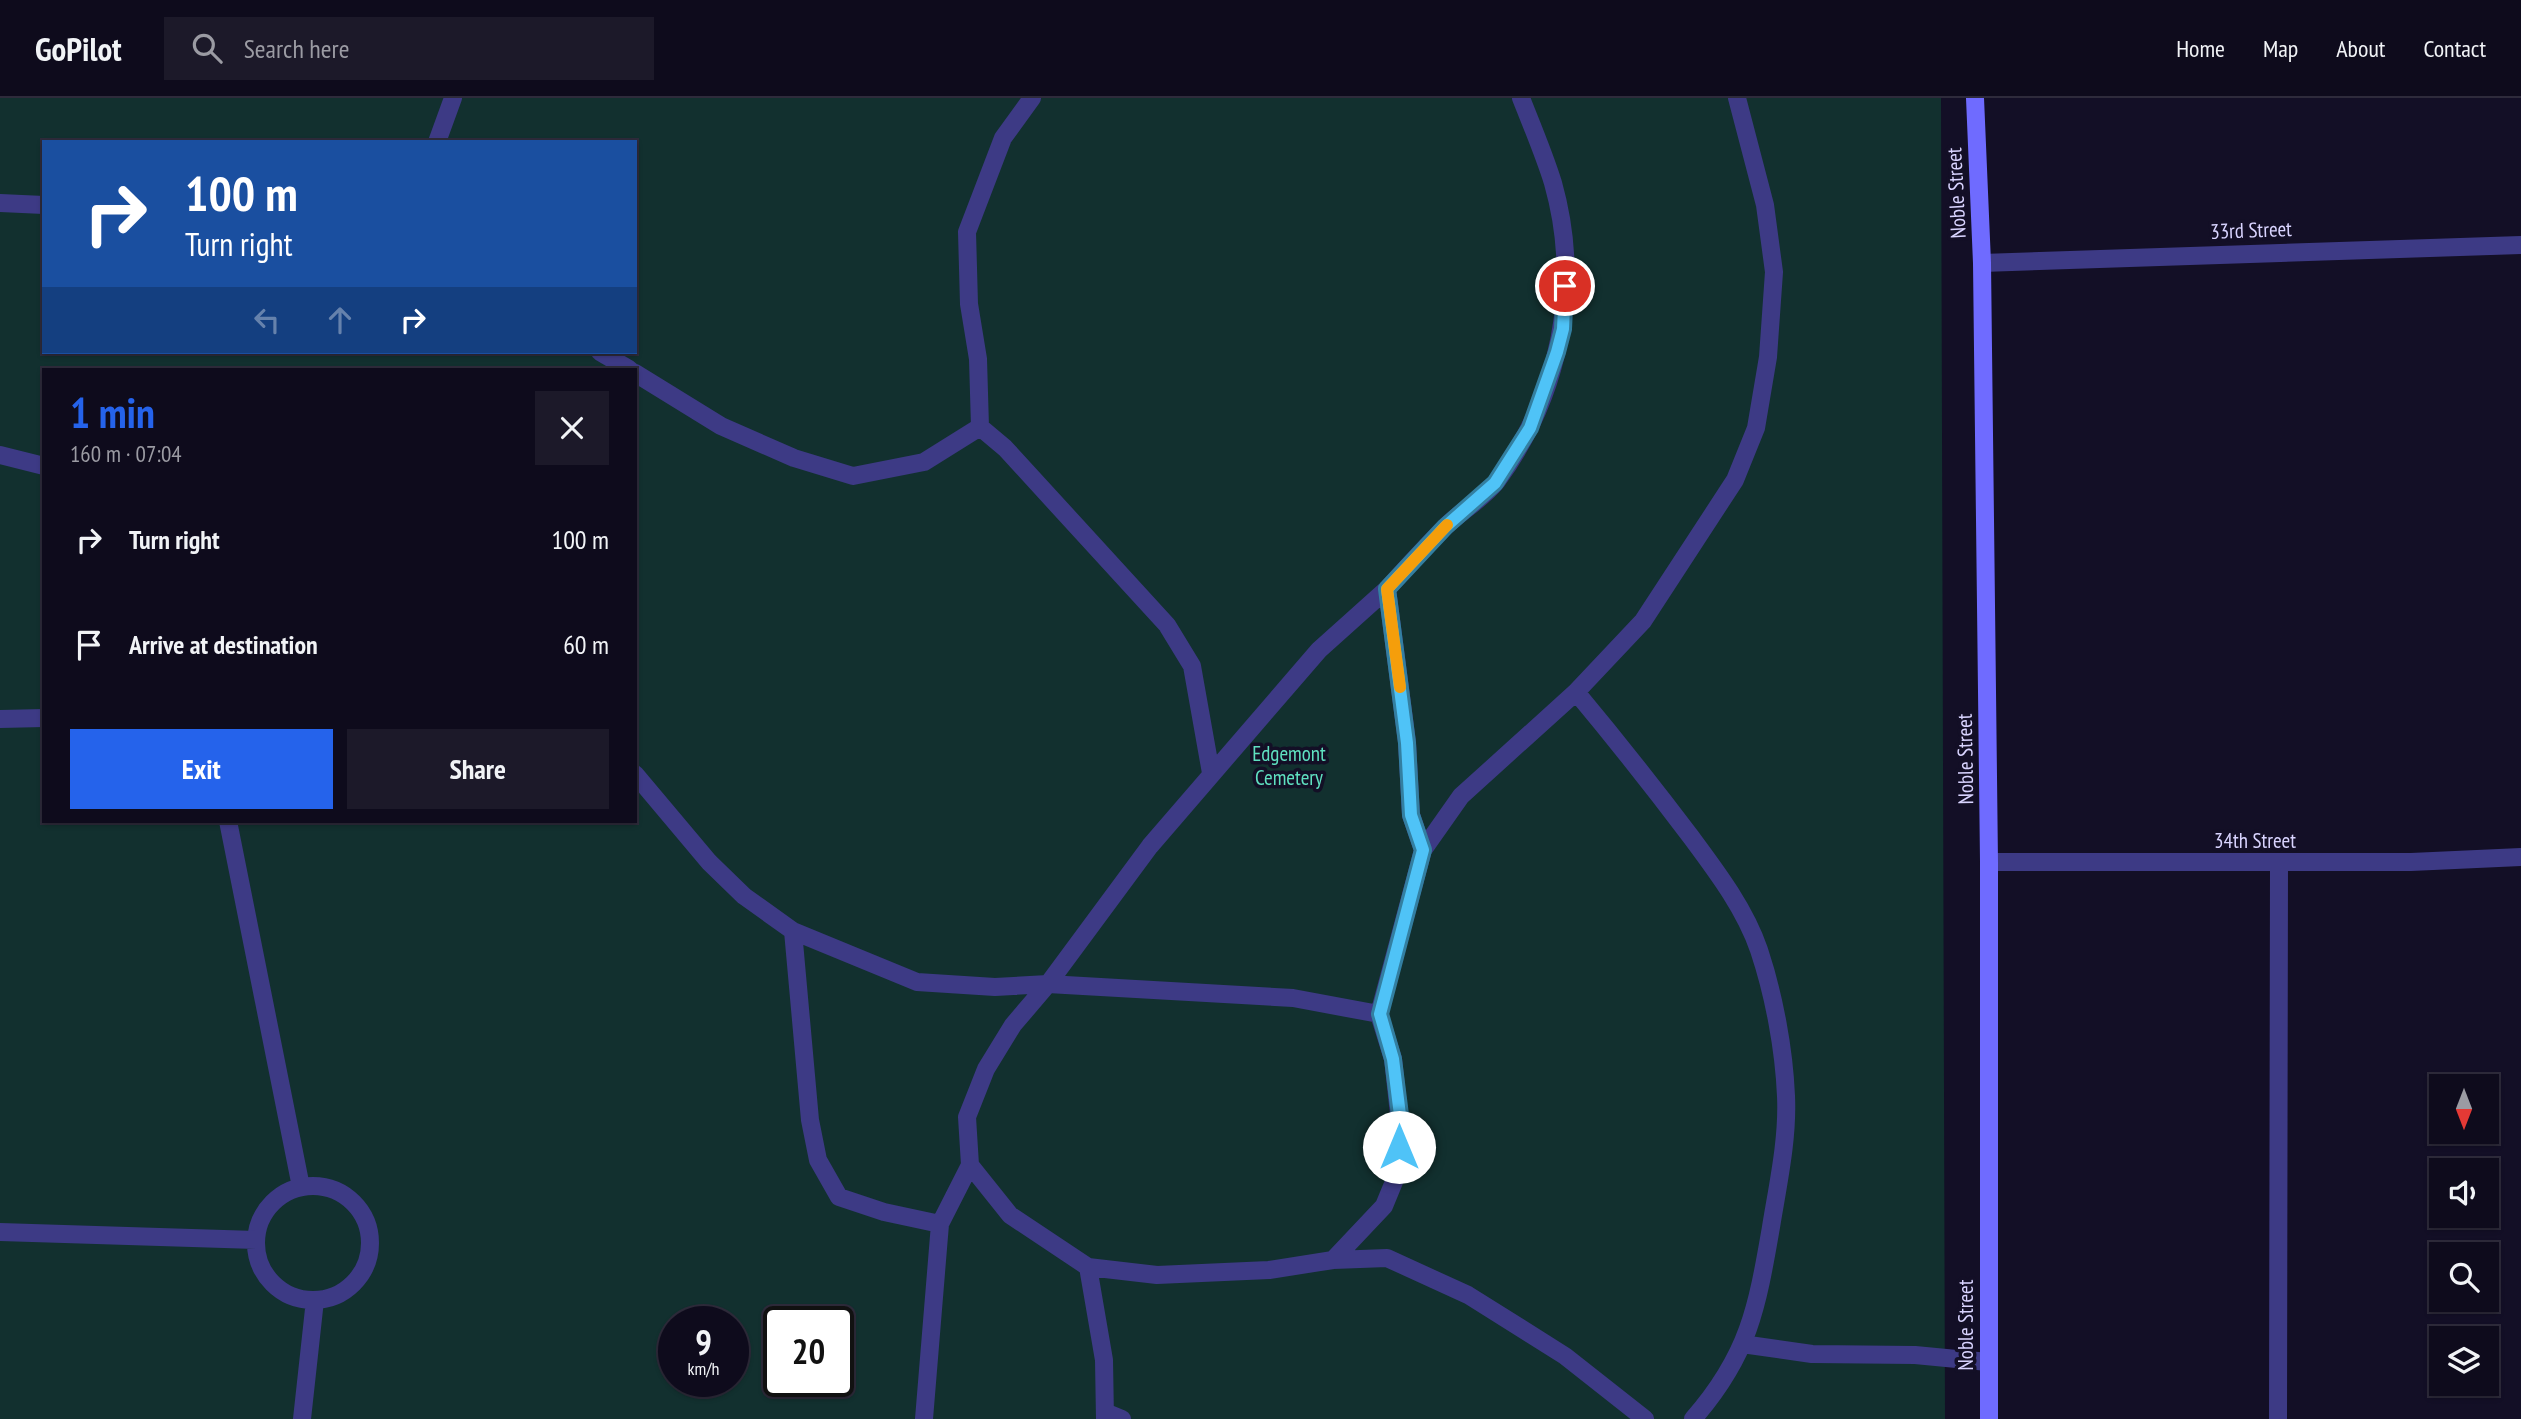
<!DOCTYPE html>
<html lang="en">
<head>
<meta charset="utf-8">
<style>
	:root { --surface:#0e0b1c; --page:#1c1929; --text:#f1f3f6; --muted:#9b9ba3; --line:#2e2b3b; --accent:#2563eb }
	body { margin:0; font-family:"PT Sans Narrow",sans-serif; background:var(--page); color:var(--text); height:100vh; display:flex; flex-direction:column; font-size:26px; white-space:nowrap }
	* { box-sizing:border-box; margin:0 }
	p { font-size:23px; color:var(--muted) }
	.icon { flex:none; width:38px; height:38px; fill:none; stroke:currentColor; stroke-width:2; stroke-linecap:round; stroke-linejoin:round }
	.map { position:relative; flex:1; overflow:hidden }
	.details { position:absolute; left:42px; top:270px; width:595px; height:455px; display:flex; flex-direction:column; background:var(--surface); border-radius:0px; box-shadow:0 2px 5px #0004,0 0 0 2px var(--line) }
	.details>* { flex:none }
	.guide { position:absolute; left:42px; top:42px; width:595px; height:214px; border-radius:0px; box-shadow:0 2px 5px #0004,0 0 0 2px var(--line); background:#1a4fa0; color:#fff; overflow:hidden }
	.needle { width:46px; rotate:180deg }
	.tools { position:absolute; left:2429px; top:976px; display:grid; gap:14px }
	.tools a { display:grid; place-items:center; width:70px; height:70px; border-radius:0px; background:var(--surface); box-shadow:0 2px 5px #0004,0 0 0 2px var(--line); font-size:35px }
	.speed { position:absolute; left:658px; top:1208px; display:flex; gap:14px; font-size:35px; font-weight:700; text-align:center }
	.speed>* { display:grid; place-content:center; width:91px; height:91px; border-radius:50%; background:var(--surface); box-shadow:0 2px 5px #0004,0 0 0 2px var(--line); line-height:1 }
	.speed small { font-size:18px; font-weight:400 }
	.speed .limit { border:4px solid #111; border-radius:10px; background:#fff; color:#111 }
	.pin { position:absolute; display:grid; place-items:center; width:60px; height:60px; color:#fff; margin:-30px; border:4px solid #fff; border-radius:50%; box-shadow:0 2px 7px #0007 }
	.me { position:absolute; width:77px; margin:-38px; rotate:0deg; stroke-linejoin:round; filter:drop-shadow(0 0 5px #0008) }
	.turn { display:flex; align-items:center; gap:24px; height:147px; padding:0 28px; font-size:32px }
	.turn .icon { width:91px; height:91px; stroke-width:2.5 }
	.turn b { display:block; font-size:49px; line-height:60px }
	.lanes { display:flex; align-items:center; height:66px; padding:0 28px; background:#0003; justify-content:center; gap:35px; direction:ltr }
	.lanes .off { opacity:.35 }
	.round { display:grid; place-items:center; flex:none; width:74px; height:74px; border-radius:0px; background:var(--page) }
	.overview { display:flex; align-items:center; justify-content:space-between; height:119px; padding:0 28px }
	h1 { font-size:42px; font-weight:600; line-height:52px; color:var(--accent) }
	.button { display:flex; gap:14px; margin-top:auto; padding:14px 28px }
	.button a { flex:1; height:80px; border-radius:0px; background:var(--accent); color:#fff; font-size:28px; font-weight:600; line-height:80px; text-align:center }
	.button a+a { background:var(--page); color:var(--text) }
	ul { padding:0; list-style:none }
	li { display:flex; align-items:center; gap:21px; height:105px; padding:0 28px }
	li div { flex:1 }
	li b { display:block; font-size:26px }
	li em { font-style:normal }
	header { display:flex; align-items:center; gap:42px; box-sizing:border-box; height:98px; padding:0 35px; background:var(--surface); border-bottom:2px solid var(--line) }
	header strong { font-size:33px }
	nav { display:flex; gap:38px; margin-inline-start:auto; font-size:24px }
	.search { width:490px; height:63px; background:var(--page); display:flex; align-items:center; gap:18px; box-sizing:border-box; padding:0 24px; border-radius:0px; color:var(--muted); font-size:26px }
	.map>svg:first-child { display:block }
</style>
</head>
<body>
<header>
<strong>GoPilot</strong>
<div class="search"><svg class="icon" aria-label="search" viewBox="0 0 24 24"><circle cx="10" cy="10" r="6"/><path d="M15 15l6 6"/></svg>Search here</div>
<nav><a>Home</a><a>Map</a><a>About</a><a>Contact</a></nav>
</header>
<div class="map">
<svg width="2521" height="1321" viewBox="0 0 2521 1321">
	<rect width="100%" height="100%" fill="#130f26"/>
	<path fill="#12302f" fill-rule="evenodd" d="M0,0H1941L1945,1321H0ZM44,44H635V254H44ZM44,271H635V723H44ZM674,1223H733V1283H674ZM779,1223H838V1283H779Z"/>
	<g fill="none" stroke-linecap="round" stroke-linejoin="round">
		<path stroke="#3d3a85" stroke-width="18" d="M1032,0L1003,40L967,134L969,206L978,261L980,329L1005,350L1167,527L1192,568L1211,675
			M437,44L453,0
			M0,105L44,107
			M600,254L629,271
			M635,275L721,328L794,360L853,378L924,364L980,329
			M0,357L44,368
			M1576,594C1616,642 1654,690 1691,739C1717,774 1745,811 1759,852C1774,897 1784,951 1786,998C1788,1041 1778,1086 1771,1129C1757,1210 1749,1257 1693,1321
			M0,621L44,620
			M635,676L709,764L744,798L793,833L917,884L995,889L1048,886L1293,900L1379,916
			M228,723L301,1089
			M1423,752L1411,717L1407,644L1387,491C1406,470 1425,449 1445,429C1461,413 1483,401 1497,383C1560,297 1582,188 1553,85C1544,56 1532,28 1521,0
			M793,833L810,1022L818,1062L839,1099L884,1114L940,1126
			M256 1145a57 57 0 1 1 114 0a57 57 0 1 1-114 0Z
			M0,1134L256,1142
			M1333,1162L1384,1108L1398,1074L1400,1025L1393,961L1379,916L1423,752L1461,698L1576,594L1643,523L1735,382L1756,330L1768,259L1774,174L1765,107L1737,0
			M1088,1169L1157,1177L1269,1172L1333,1162L1387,1160L1468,1197L1565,1258L1645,1321
			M1742,1246L1812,1256L1915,1257L1988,1264
			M1105,1314L1122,1321
			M302,1321L315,1202
			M924,1321L940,1126L970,1067
			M1105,1321L1104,1262L1088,1169L1010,1117L970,1067L967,1019L986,971L1013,927L1048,886L1150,748L1319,552L1387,491"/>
		<path stroke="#3d3a85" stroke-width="18" d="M1982,165L2521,147
			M1989,764H2411L2521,759
			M2278,1321L2279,764"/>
		<path stroke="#6f6bff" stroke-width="18" d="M1975,0L1982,165L1989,764V1321"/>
	</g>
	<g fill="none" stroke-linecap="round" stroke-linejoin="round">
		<defs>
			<path id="route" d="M1399,1049L1401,1025L1393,961L1380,916L1423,752L1411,717L1407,645L1387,491L1445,429L1495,385L1530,330L1557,254L1563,231L1565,188"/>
		</defs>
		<use href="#route" stroke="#337fa1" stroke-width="18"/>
		<use href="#route" stroke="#4fc3f7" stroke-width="12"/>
		<path stroke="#f59e0b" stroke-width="12" d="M1400,589L1387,491L1447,427"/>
	</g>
	<g text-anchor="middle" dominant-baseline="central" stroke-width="7" stroke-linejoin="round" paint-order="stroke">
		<g font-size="21" fill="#d9d4ff" stroke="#130f26">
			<text transform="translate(1956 95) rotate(-93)">Noble Street</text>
			<text transform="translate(2251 132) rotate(-2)">33rd Street</text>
			<text transform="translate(1965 661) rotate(-91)">Noble Street</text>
			<text x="2255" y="742">34th Street</text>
			<text transform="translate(1965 1227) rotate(-90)">Noble Street</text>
		</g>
		<g font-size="21" fill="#5fe0c0" stroke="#130f26">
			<text x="1289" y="655">Edgemont<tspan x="1289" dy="24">Cemetery</tspan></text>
		</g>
	</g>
</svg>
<div class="tools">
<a><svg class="needle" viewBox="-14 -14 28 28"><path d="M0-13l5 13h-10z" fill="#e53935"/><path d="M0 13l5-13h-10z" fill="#9b9ba3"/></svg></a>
<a><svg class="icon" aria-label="sound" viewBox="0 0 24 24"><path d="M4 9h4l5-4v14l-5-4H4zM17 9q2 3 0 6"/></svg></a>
<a><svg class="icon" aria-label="search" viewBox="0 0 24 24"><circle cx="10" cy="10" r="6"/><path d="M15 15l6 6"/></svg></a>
<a><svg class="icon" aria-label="layers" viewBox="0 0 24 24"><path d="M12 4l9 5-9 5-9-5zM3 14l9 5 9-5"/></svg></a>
</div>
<div class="speed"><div>9<small>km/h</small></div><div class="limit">20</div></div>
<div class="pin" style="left:1565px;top:188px;background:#d93025"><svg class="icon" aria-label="arrive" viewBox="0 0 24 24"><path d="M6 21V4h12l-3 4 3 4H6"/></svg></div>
<svg class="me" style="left:1399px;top:1049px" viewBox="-20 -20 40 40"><circle r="19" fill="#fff"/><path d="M0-13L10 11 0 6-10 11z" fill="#4fc3f7"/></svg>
<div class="guide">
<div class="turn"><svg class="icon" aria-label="right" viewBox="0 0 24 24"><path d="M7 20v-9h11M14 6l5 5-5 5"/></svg><div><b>100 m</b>Turn right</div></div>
<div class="lanes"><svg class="icon off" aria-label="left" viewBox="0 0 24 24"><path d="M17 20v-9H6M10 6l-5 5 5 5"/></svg><svg class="icon off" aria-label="ahead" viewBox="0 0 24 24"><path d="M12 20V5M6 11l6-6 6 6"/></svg><svg class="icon" aria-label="right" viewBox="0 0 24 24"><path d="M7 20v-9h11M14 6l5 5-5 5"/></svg></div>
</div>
<section class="details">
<div class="overview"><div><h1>1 min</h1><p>160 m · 07:04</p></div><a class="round"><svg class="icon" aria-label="close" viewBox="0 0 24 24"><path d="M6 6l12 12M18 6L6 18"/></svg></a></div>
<ul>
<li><svg class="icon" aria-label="right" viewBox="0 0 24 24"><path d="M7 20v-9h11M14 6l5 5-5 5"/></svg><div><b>Turn right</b></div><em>100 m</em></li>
<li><svg class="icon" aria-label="arrive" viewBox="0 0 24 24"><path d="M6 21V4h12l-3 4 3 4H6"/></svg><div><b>Arrive at destination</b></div><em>60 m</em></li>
</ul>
<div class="button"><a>Exit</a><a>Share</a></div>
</section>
</div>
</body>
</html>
